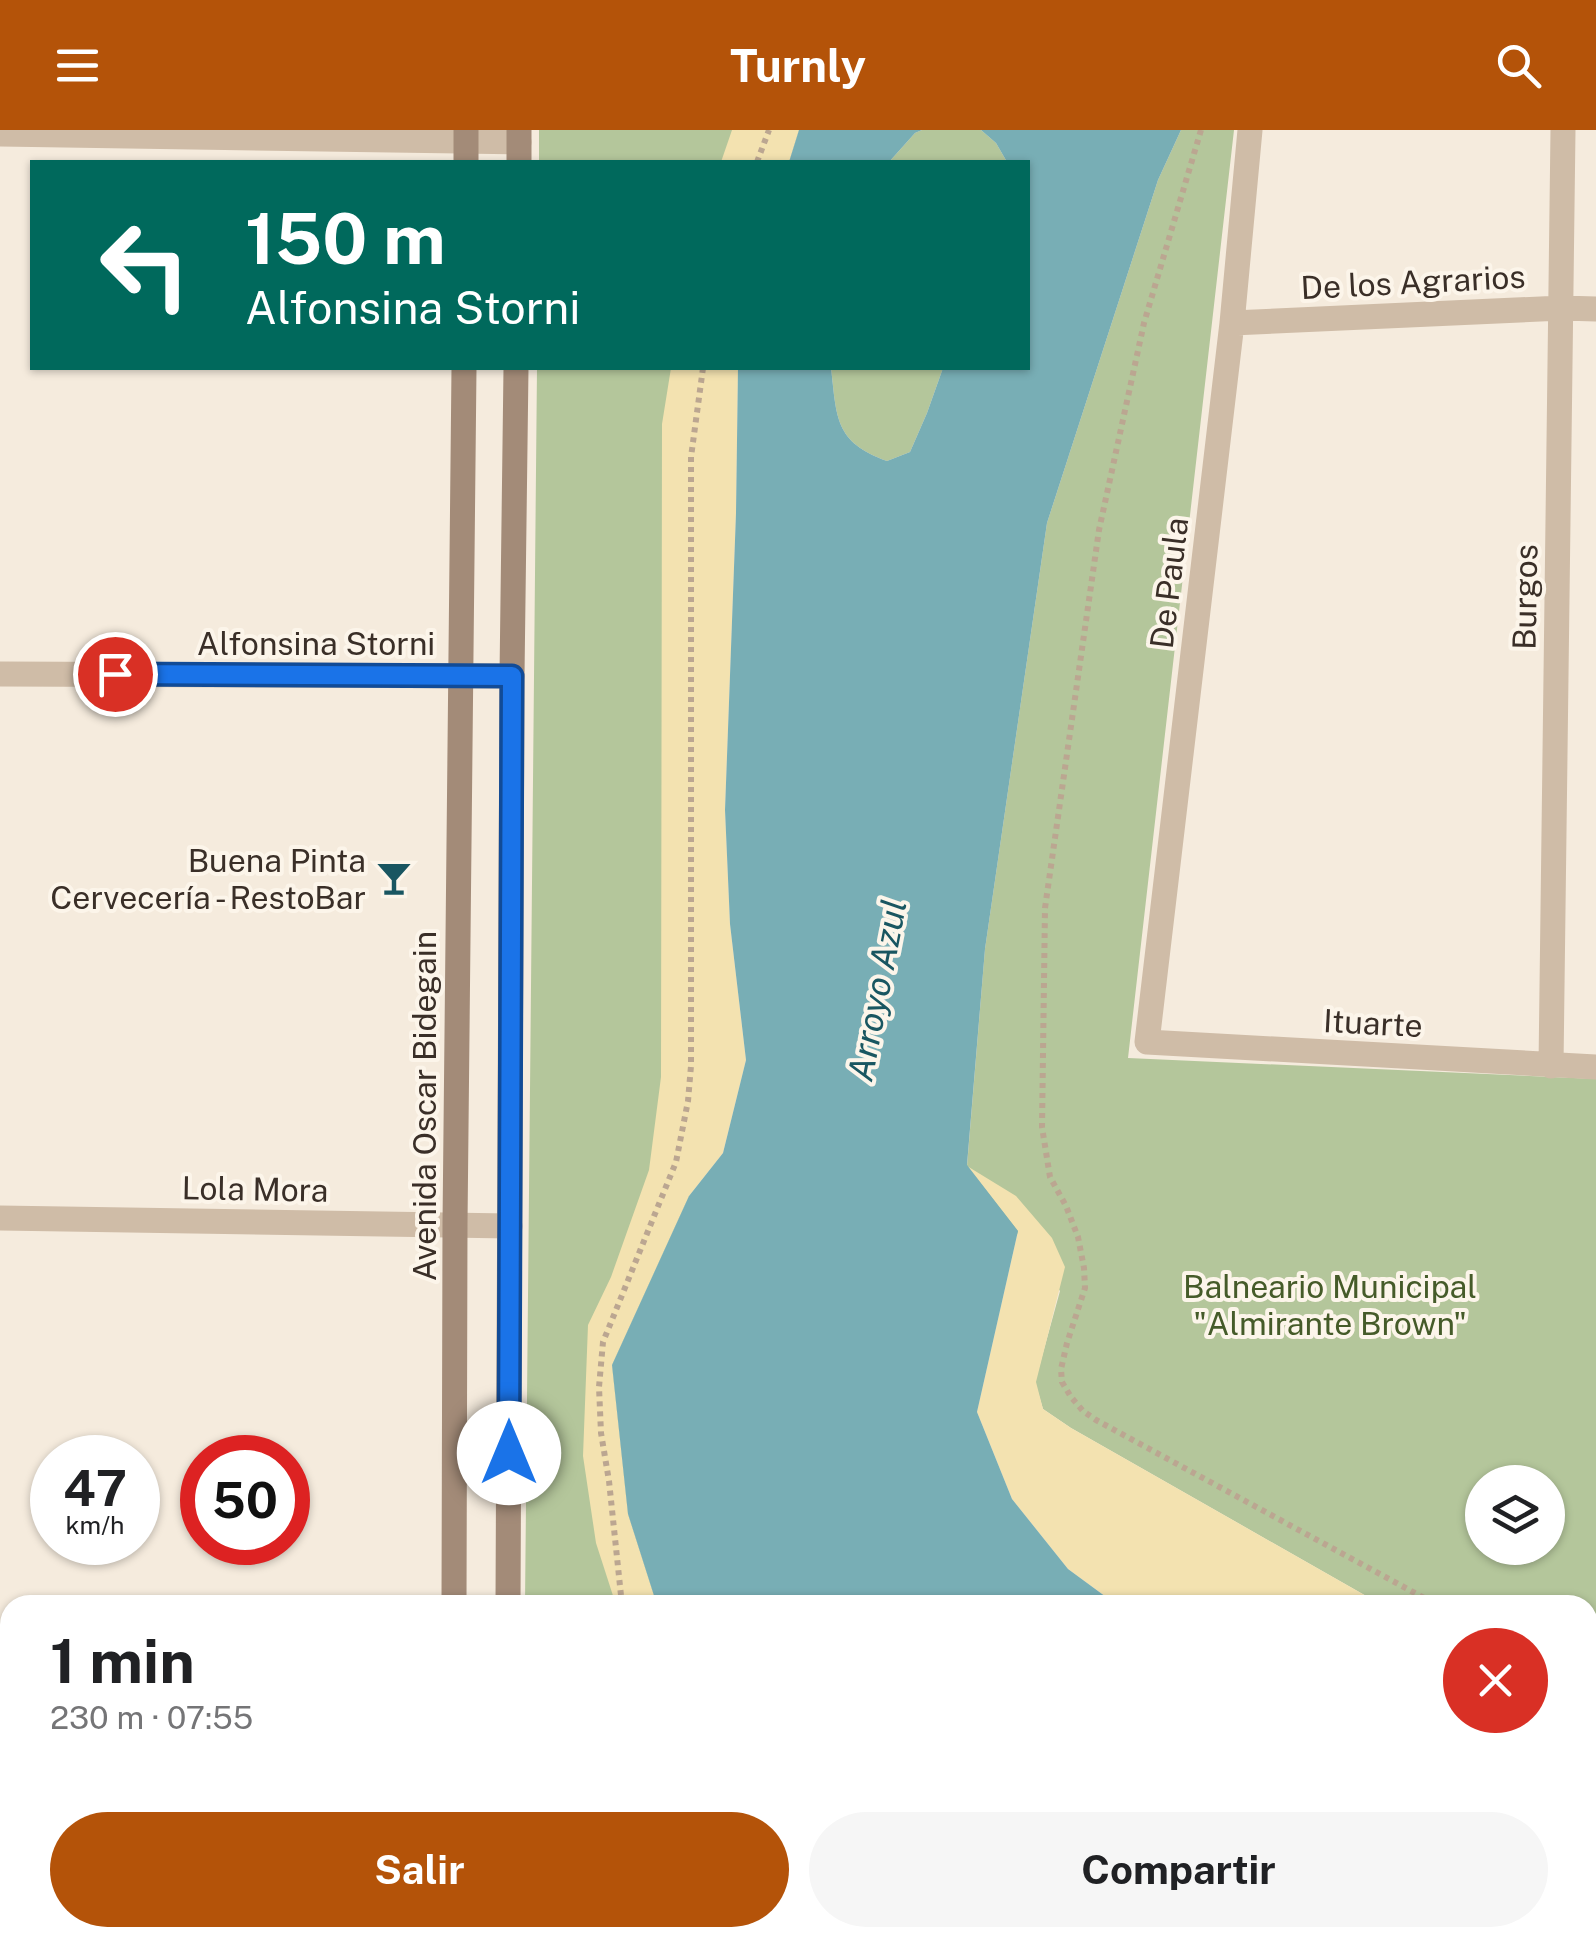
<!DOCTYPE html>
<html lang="es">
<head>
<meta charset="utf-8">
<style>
	:root { --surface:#fff; --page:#f6f6f6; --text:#202124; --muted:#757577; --accent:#b45309 }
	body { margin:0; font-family:"Public Sans",sans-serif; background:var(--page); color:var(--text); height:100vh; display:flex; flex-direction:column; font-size:38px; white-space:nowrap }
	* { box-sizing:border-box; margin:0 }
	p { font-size:32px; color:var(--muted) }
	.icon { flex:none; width:55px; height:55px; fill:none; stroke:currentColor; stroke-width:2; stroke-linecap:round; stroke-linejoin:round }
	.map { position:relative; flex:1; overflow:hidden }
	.panel { position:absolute; left:0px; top:1465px; width:1598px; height:352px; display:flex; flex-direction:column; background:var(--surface); border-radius:30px 30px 0 0; box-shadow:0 2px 8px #0004 }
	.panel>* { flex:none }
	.guide { position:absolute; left:30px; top:30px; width:1000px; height:210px; border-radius:0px; box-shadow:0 2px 8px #0004; background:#00695c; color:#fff; overflow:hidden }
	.fabs { position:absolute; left:1465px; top:1335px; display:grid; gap:20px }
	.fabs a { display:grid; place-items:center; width:100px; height:100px; border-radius:50%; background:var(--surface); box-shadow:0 2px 8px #0004; font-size:50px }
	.speed { position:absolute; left:30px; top:1305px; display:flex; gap:20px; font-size:50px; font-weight:700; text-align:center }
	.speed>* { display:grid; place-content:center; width:130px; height:130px; border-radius:50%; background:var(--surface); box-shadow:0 2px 8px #0004; line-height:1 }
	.speed small { font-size:25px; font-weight:400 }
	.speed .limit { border:15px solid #d22; background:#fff; color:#111 }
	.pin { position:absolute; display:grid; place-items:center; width:85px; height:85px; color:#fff; margin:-42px; border:5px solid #fff; border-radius:50%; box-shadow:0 2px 10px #0007 }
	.me { position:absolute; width:110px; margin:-55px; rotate:0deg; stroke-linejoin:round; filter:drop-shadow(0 0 8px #0008) }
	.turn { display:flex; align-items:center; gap:35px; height:210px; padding:0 50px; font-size:45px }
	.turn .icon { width:130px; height:130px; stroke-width:2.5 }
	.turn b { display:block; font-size:70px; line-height:85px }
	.round { display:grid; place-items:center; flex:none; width:105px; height:105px; border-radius:52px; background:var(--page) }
	.overview { display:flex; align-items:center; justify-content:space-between; height:170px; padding:0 50px }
	h1 { font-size:60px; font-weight:700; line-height:75px }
	.cta { display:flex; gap:20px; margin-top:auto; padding:20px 50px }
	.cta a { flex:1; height:115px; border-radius:60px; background:var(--accent); color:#fff; font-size:40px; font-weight:700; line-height:115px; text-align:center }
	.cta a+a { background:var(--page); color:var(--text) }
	header { display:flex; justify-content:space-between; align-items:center; height:130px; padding:0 50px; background:var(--accent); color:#fff; font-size:45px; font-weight:700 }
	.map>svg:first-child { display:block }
</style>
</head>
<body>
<header><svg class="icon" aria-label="menu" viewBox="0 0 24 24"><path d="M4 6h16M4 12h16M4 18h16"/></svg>Turnly<svg class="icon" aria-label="search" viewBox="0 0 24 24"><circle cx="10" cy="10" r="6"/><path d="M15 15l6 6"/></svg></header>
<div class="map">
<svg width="1596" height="1817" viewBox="0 0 1596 1817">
	<rect width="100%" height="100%" fill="#f5ebdd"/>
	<path fill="#b4c69b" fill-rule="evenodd" d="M539,0H799L789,32H539Z
		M922,0H981L996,13L1007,32H889L915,3Z
		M1181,0H1234L1128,928L1596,949V1597L1588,1592V1475H1382L1071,1298L1043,1279L1035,1252L1060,1161L967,1036L985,819L1047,393L1158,50ZM1482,1352H1548V1418H1482Z
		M537,238H738L689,1066L612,1235L628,1384L657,1475H525Z
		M831,238H943L927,283L910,322L887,331C834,312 837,287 831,238Z
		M522,1808H903L909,1817H522Z"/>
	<path fill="#f3e2b0" d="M732,0H799L789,32H721Z
		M671,238H738L736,383L725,680L730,794L746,930L723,1023L689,1066L612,1235L628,1384L657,1475H616L596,1413L583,1326L588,1195L611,1147L649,1040L661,947L662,294Z
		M967,1036L1016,1066L1052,1108L1065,1137L1036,1252L1043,1279L1071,1298L1382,1475H1117L1068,1439L1012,1369L977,1282L1018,1101Z
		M788,1808H903L909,1817H793Z"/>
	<path fill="#78aeb5" d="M799,0H922L915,3L889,32H789Z
		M981,0H1181L1158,50L1047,393L985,819L967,1035L1018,1101L977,1282L1012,1369L1068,1439L1117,1475H657L628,1384L612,1235L689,1066L723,1023L746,930L730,794L725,680L736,383L738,238H831C837,287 834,312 887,331L910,322L927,283L943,238H1028V32H1007L996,13Z
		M1588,1696L1596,1700V1817H909L903,1808H1588Z"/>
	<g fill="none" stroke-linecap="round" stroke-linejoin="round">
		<path stroke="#bba691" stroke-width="6" stroke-dasharray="5 5" stroke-linecap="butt" d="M1201,0L1144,193L1099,400L1045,778L1042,997L1050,1047L1066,1076L1078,1107L1084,1138L1085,1158L1067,1213L1061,1239L1062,1252L1071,1267L1083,1281L1096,1290L1437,1475
			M757,32L769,0
			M622,1475L609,1351L601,1303L599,1257L603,1212L676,1032L688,971L691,936V327L703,238
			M1588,1561L1596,1566
			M737,1808L741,1817"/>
		<path stroke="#cfbca7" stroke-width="25" d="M1250,0L1232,193L1147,912L1596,937
			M0,4L519,12
			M1232,193L1562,178L1596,179
			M0,544L512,546
			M1551,936L1563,0
			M0,1088L510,1096
			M0,1625H10"/>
		<path stroke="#a38b78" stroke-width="25" d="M466,32V0
			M519,32V0
			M454,1475L455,1094L464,238
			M508,1475L512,546L516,238
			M454,1817V1808
			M506,1817V1808"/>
	</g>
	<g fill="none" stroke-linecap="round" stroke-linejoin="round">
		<defs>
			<path id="route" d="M115,544L512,546L509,1323"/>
		</defs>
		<use href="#route" stroke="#114b97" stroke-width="25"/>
		<use href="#route" stroke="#1a73e8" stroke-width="18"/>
	</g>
	<defs>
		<symbol id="bar-bare" viewBox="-9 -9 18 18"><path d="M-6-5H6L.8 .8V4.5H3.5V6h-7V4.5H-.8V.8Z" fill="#195661" stroke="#fcf5ea" stroke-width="2.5" paint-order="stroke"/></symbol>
	</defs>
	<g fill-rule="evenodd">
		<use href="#bar-bare" x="369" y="723" width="50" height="50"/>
	</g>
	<g text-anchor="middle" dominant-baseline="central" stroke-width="8" stroke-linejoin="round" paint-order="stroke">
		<g font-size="32" fill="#3a2f28" stroke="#fcf5ea">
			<text transform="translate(1413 152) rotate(-3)">De los Agrarios</text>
			<text transform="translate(1169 453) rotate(-83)">De Paula</text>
			<text transform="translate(1525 467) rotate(-89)">Burgos</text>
			<text x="316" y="513">Alfonsina Storni</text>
			<text transform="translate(1373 893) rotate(3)">Ituarte</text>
			<text transform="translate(424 976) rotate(-90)">Avenida Oscar Bidegain</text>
			<text transform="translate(255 1059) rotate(1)">Lola Mora</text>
		</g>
		<g font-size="32" fill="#3a2f28" stroke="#fcf5ea" text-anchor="end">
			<text x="366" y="730">Buena Pinta<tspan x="366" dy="37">Cervecería - RestoBar</tspan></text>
		</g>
		<g font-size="32" fill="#455b29" stroke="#fcf5ea">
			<text x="1330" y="1156">Balneario Municipal<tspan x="1330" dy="37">"Almirante Brown"</tspan></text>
		</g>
		<g font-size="35" font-style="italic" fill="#195661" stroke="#fcf5ea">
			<text transform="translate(877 860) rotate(-79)">Arroyo Azul</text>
		</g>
	</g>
</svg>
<div class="fabs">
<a><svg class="icon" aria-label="layers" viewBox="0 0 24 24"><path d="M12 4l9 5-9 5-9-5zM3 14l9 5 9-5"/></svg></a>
</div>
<div class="speed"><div>47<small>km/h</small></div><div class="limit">50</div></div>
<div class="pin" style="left:115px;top:544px;background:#d93025"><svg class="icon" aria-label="arrive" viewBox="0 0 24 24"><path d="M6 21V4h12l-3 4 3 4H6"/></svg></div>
<svg class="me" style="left:509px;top:1323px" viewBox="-20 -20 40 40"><circle r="19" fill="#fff"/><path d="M0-13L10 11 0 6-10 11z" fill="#1a73e8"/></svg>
<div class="guide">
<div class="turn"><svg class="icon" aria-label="left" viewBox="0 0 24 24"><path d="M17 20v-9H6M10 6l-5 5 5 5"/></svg><div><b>150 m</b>Alfonsina Storni</div></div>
</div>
<section class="panel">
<div class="overview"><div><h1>1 min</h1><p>230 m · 07:55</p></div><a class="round" style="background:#d93025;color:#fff"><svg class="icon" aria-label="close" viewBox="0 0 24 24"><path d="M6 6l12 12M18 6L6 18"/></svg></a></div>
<div class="cta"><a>Salir</a><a>Compartir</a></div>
</section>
</div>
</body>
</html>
